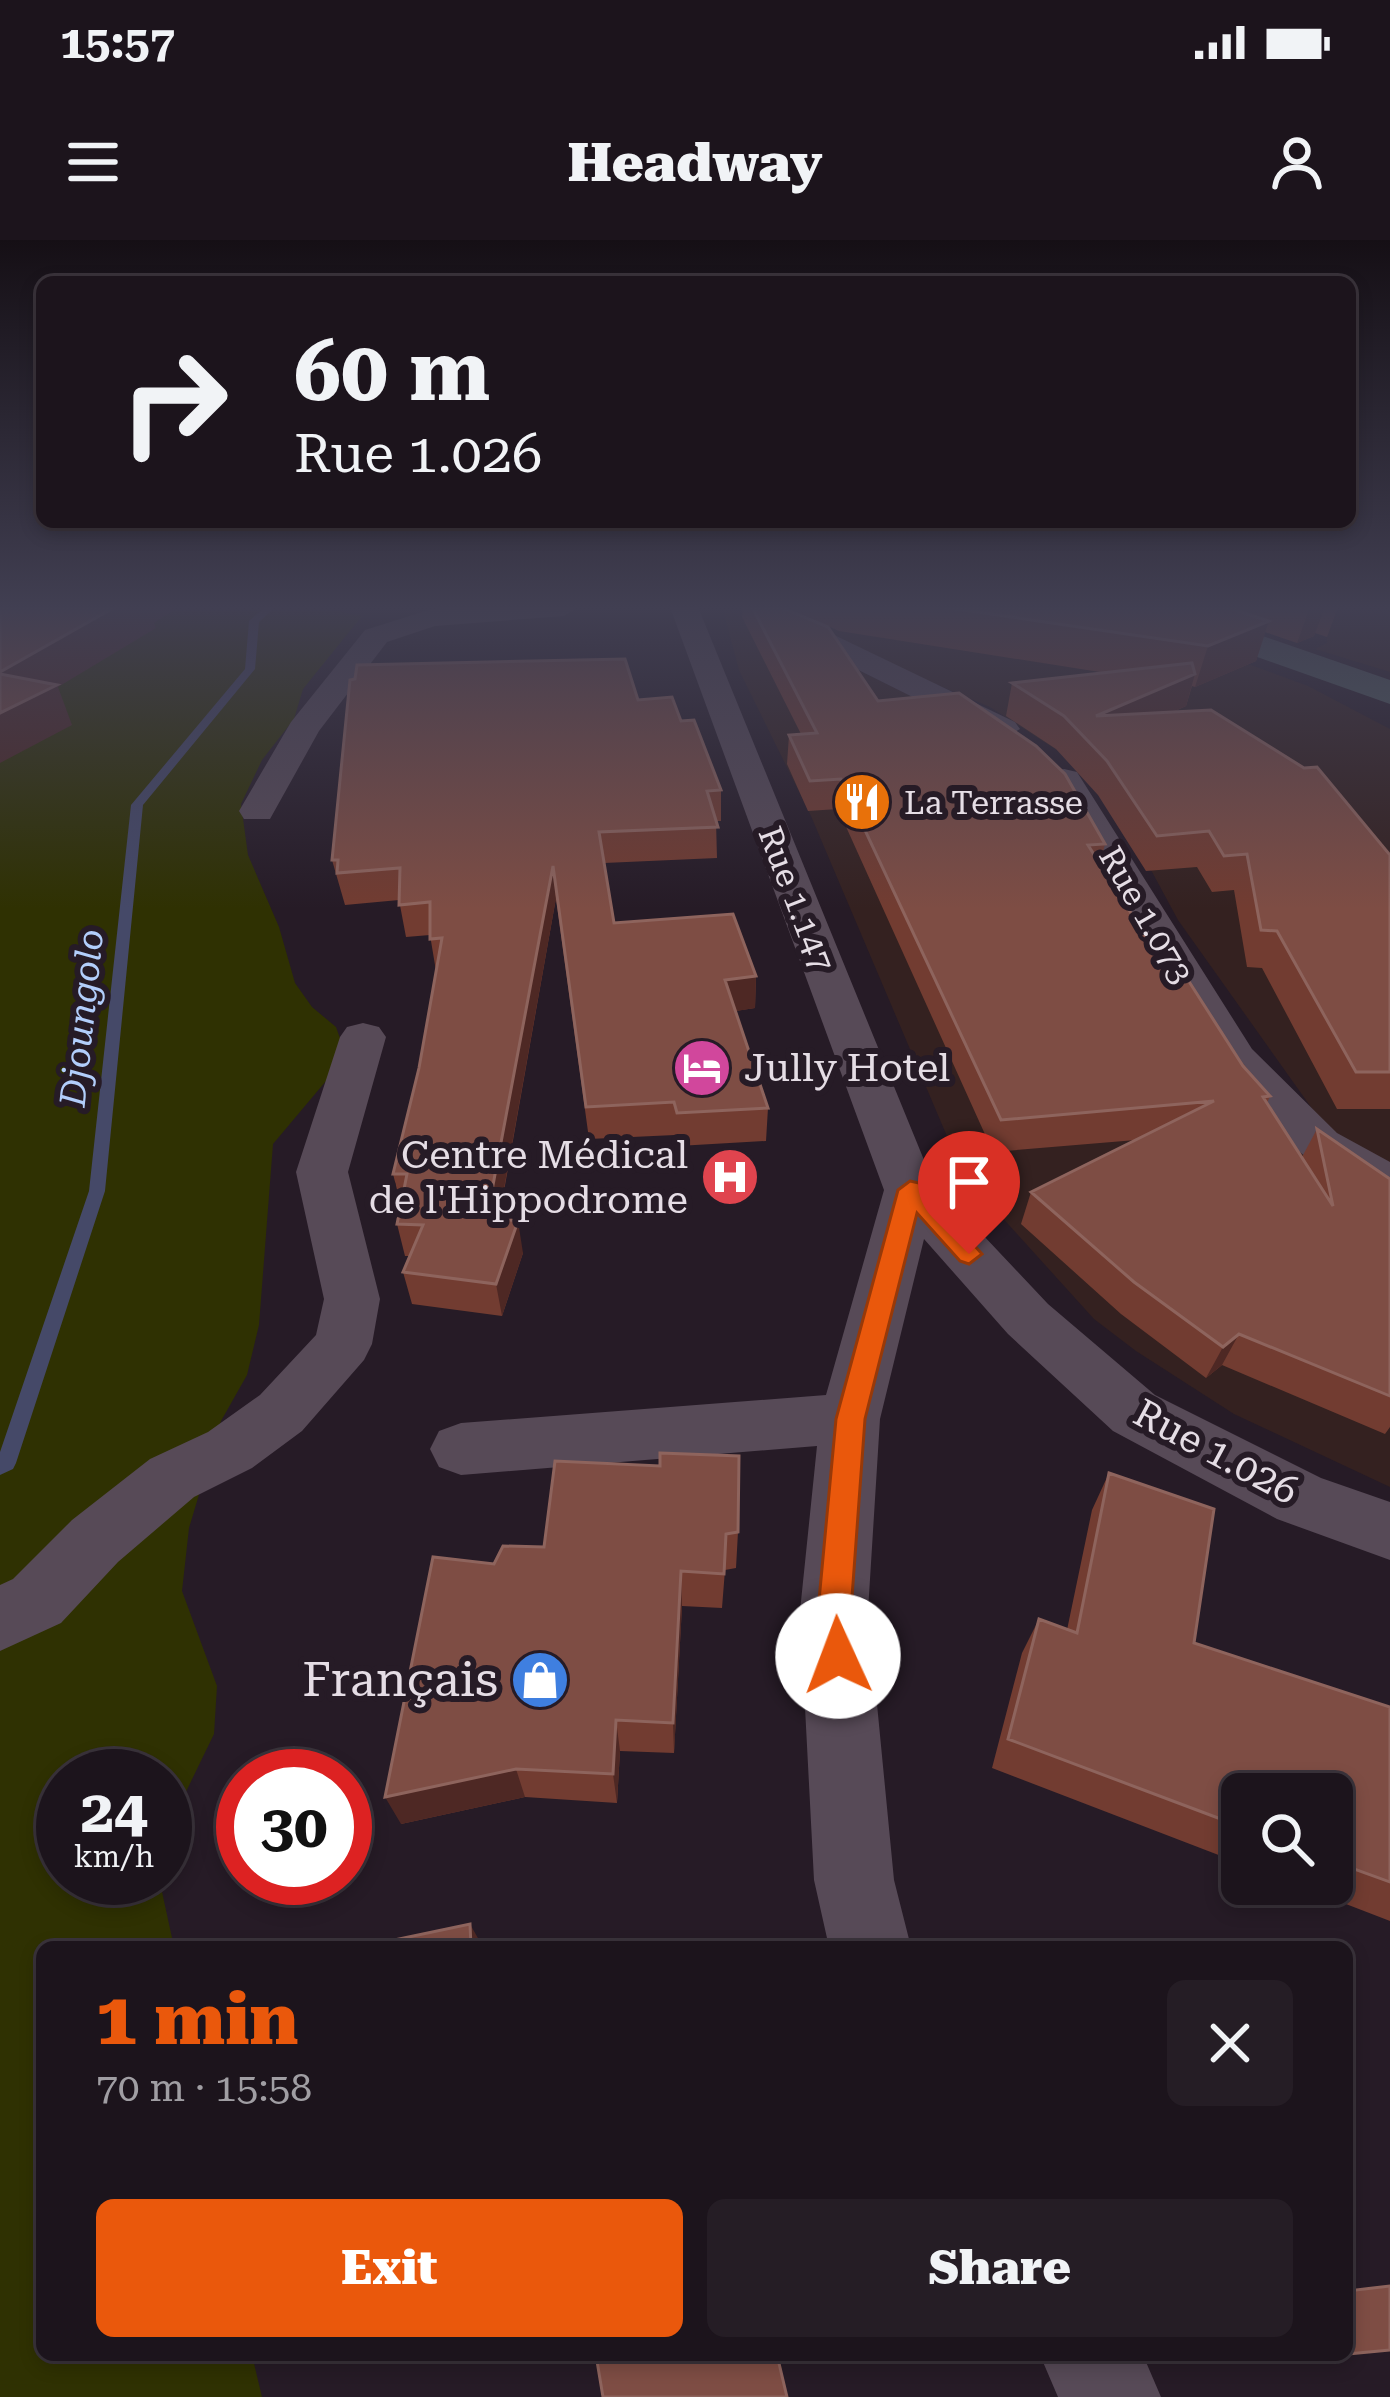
<!DOCTYPE html>
<html lang="en">
<head>
<meta charset="utf-8">
<style>
	:root { --surface:#1c141c; --page:#251d25; --text:#f1f3f6; --muted:#a09ea3; --line:#3a333b; --accent:#ea580c }
	body { margin:0; font-family:"Roboto Serif",serif; background:var(--page); color:var(--text); height:100vh; display:flex; flex-direction:column; font-size:45px; white-space:nowrap }
	* { box-sizing:border-box; margin:0 }
	p { font-size:39px; color:var(--muted) }
	.icon { flex:none; width:66px; height:66px; fill:none; stroke:currentColor; stroke-width:2; stroke-linecap:round; stroke-linejoin:round }
	.map { position:relative; flex:1; overflow:hidden }
	.details { position:absolute; left:36px; top:1701px; width:1317px; height:420px; display:flex; flex-direction:column; background:var(--surface); border-radius:18px; box-shadow:0 6px 18px #0003,0 0 0 3px var(--line) }
	.details>* { flex:none }
	.hud { position:absolute; left:36px; top:36px; width:1320px; height:252px; border-radius:18px; box-shadow:0 6px 18px #0003,0 0 0 3px var(--line); background:#1c141c; color:var(--text); overflow:hidden }
	.controls { position:absolute; left:1221px; top:1533px; display:grid; gap:24px }
	.controls a { display:grid; place-items:center; width:132px; height:132px; border-radius:18px; background:var(--surface); box-shadow:0 6px 18px #0003,0 0 0 3px var(--line); font-size:60px }
	.speed { position:absolute; left:36px; top:1509px; display:flex; gap:24px; font-size:60px; font-weight:700; text-align:center }
	.speed>* { display:grid; place-content:center; width:156px; height:156px; border-radius:50%; background:var(--surface); box-shadow:0 6px 18px #0003,0 0 0 3px var(--line); line-height:1 }
	.speed small { font-size:30px; font-weight:400 }
	.speed .limit { border:18px solid #d22; background:#fff; color:#111 }
	.pin { position:absolute; display:grid; place-items:center; width:102px; height:102px; color:#fff; margin:-123px -51px; border-radius:50% 50% 50% 0; rotate:-45deg; box-shadow:0 0 12px #0007 }
	.pin .icon { rotate:45deg }
	.me { position:absolute; width:132px; margin:-66px; rotate:358deg; stroke-linejoin:round; filter:drop-shadow(0 0 9px #0008) }
	.turn { display:flex; align-items:center; gap:42px; height:252px; padding:0 60px; font-size:54px }
	.turn .icon { width:156px; height:156px; stroke-width:2.5 }
	.turn b { display:block; font-size:84px; line-height:102px }
	.round { display:grid; place-items:center; flex:none; width:126px; height:126px; border-radius:18px; background:var(--page) }
	.overview { display:flex; align-items:center; justify-content:space-between; height:204px; padding:0 60px }
	h1 { font-size:72px; font-weight:800; line-height:90px; color:var(--accent) }
	.cta { display:flex; gap:24px; margin-top:auto; padding:24px 60px }
	.cta a { flex:1; height:138px; border-radius:18px; background:var(--accent); color:#fff; font-size:48px; font-weight:800; line-height:138px; text-align:center }
	.cta a+a { background:var(--page); color:var(--text) }
	.status { display:flex; justify-content:space-between; align-items:center; height:84px; padding:0 60px; background:var(--surface); direction:ltr }
	.status svg { height:33px; fill:currentColor }
	header { display:flex; justify-content:space-between; align-items:center; height:156px; padding:0 60px; background:var(--surface); font-size:54px; font-weight:800 }
	.map>svg:first-child { display:block }
</style>
</head>
<body>
<div class="status"><b>15:57</b><svg viewBox="0 0 49 12"><path d="M0 12V9h3v3zM5 12V6h3v6zM10 12V3h3v9zM15 12V0h3v12zM26 1h20v11H26zM47 4h2v5h-2z"/></svg></div>
<header><svg class="icon" aria-label="menu" viewBox="0 0 24 24"><path d="M4 6h16M4 12h16M4 18h16"/></svg>Headway<svg class="icon" aria-label="person" viewBox="0 0 24 24"><circle cx="12" cy="8" r="4"/><path d="M4 21q1-7 8-7t8 7"/></svg></header>
<div class="map">
<svg width="1390" height="2157" viewBox="0 0 1390 2157">
	<rect width="100%" height="100%" fill="#261b26"/>
	<path fill="#342120" d="M769,367H1093L1308,446L1390,489V927L1328,891L1178,680L1110,554L1069,518L990,467L836,402Z
		M1327,367H1390V432L1315,409L1327,403Z
		M730,368L994,496L1161,732L1390,966V1247L1234,1174L1136,1111L1094,1079L980,953L952,908L811,576L739,430L723,370Z"/>
	<path fill="#2f3102" d="M179,367H316L362,376L303,449L294,479L262,520L241,564L248,615L279,687L295,743L312,767L336,787L341,801L331,835L273,904L259,1085L247,1135L221,1181L189,1288L182,1351L217,1446L214,1494L165,1595V1536H63V1638H159L174,1707H42V2115H252L262,2157H0V515L37,455Z"/>
	<g fill="none" stroke-linecap="round" stroke-linejoin="round">
		<path fill="#454968" fill-rule="evenodd" d="M265,367H275L259,382L255,429L143,565L105,951L16,1223L13,1229L0,1235V1212L89,951L131,565L245,429L249,381Z"/>
		<path fill="#574a57" fill-rule="evenodd" d="M463,367H578L564,376L435,386L387,402L319,491L270,579H244L239,571L291,482L365,390L432,369Z
			M670,367H698L933,942L1048,1064L1155,1155L1321,1238L1390,1262V1320L1277,1279L1113,1191L1008,1094L924,999L880,1179L868,1371L894,1640L911,1707H829L814,1640L800,1371L817,1206L461,1235L439,1227L430,1209L439,1191L461,1183L826,1155L884,950Z
			M740,367H776L1015,482L1020,489L1003,499L991,496L744,373Z
			M1064,529L1077,532L1082,540L1252,809L1337,893L1390,922V963C1237,919 1124,671 1046,540L1051,532Z
			M363,783L379,787L386,797L348,932L380,1059L372,1104L364,1120L302,1191L252,1228L194,1257L118,1322L61,1383L0,1411V1345L13,1339L72,1280L150,1219L208,1192L260,1155L316,1095L324,1059L296,932L340,797L347,787Z
			M1040,2115H1143L1161,2157H1058Z"/>
		<path fill="#506061" fill-rule="evenodd" d="M1131,367H1179L1390,440V464L1136,374Z"/>
	</g>
	<path fill="#723c31" d="M743,367H781L878,461L1105,604L1100,624L1174,741L1270,856L1267,863L1302,917L1317,889L1390,939V1187L1385,1194L1222,1125L1206,1138L1121,1074L1021,984L1031,952L1136,900L993,912L838,569L808,571L787,524L789,495L801,494L742,377Z
		M787,367H1338L1327,397L1315,393L1314,396L1297,403L1265,392L1256,421L1195,447L1192,446L1186,466L1173,472L1390,615V869H1337L1262,728L1247,727L1234,650L1212,652L1197,627L1146,631L1098,555L1056,509L1006,476L1012,443L1106,433L839,391Z
		M638,460L681,481L721,550V581H716L717,618L604,623L614,683L756,736L755,768L735,771L768,868L766,901L678,906L675,895L589,899L556,658L499,979L523,1013L502,1076L412,1064L403,1032L410,1016H405L397,984L401,965L393,934L419,828L436,731L430,695L406,697L399,660L345,665L332,620Z
		M1109,1233L1194,1403L1390,1467V1681L1294,1644H1332V1554H1242V1624L992,1528L1022,1413L1039,1379L1067,1390L1092,1270Z
		M738,1292L736,1328L725,1330L722,1368L682,1366L674,1513L620,1511L617,1563L525,1557L401,1584L494,1324L544,1307Z
		M1252,2115H1338L1268,2121L1254,2120Z"/>
	<path fill="#4e2824" d="M115,367H178L154,383L156,388L58,447L72,485L0,523V432Z
		M1310,367H1325L1314,396L1297,403Z
		M1269,381L1256,421L1195,447L1208,406Z
		M1195,434L1186,466L1094,507L1096,476Z
		M553,626L556,658L493,1010L487,977Z
		M756,736L755,768L724,773L725,740Z
		M518,981L523,1013L502,1076L496,1044Z
		M1239,1094L1222,1125L1206,1138L1223,1107Z
		M681,1331L682,1366L674,1513L673,1483Z
		M616,1480L620,1511L617,1563L613,1534Z
		M516,1529L525,1557L401,1584L385,1557Z
		M470,1684L479,1700V1707H471Z"/>
	<path fill="#7e4d44" stroke="#8e645d" stroke-width="3" d="M0,367H115L0,432Z
		M752,367H781L828,387L878,461L959,453L1036,506L1065,534L1105,604L1088,605L1174,741L1188,740L1243,826L1270,856L1263,857L1333,966L1317,889L1390,939V1156L1239,1094L1223,1107L1134,1042L1031,952L1214,861L1001,880L841,539L810,541L789,495L817,493Z
		M943,367H1226L1269,381L1208,406Z
		M625,419L638,460L672,457L681,481L694,480L721,550L707,551L718,587L599,592L614,683L733,674L756,736L725,740L768,868L677,873L674,862L586,867L553,626L487,977L518,981L496,1044L403,1032L423,985L397,984L407,934H393L419,828L442,698L430,699V662L399,665L400,628L337,633L338,620H332L350,440L355,439L357,425Z
		M1192,423L1195,434L1096,476L1211,470L1304,528L1317,527L1390,615V832H1356L1277,691L1261,690L1247,614L1224,616L1209,591L1157,596L1107,521L1064,476L1012,443Z
		M0,434L57,445L0,473Z
		M660,1213L739,1216L738,1292L726,1294L724,1334L681,1331L673,1483L616,1480L613,1534L516,1529L385,1557L433,1317L494,1324L503,1306L544,1307L555,1221L660,1226Z
		M1109,1233L1214,1269L1194,1403L1390,1467V1642L1332,1621V1554H1242V1587L1008,1499L1039,1379L1077,1393Z
		M470,1684L471,1707H361Z
		M1390,2046V2110L1347,2114V2051Z
		M596,2115H777L787,2157H603Z
		M1265,2115H1338L1268,2121Z"/>
	<linearGradient id="sky" x2="0" y2="1"><stop stop-color="#150f15"/><stop offset="0.55" stop-color="#413f52"/><stop offset="1" stop-color="#413f52" stop-opacity="0"/></linearGradient>
	<rect width="1390" height="669" fill="url(#sky)"/>
	<path fill="#ea580c" stroke="#983908" stroke-width="3" d="M910,941L919,943L982,1014L969,1024L960,1021L917,973L865,1179L851,1371L854,1416L850,1427L838,1432L826,1427L818,1371L836,1179L898,950Z"/>
	<defs>
		<symbol id="restaurant-disc" viewBox="-11 -11 22 22"><circle r="9.5" fill="#e8710a" stroke="#261b26"/><path d="M-5-6h1v4h1v-4h1v4h1v-4h1v5L-1.5 .5V6h-2V.5L-5-1ZM5-6V6H3V1.5H1.5Q1.5-4 5-6Z" fill="#fff"/></symbol>
		<symbol id="hotel-disc" viewBox="-11 -11 22 22"><circle r="9.5" fill="#d1479c" stroke="#261b26"/><path d="M-6-4.5h1.5V1H6V5H4.5V3h-9V5H-6ZM-4 0a1.8 1.8 0 1 1 3.6 0ZM.5 0V-2.5h3Q6-2.5 6 0Z" fill="#fff"/></symbol>
		<symbol id="hospital-disc" viewBox="-11 -11 22 22"><circle r="9.5" fill="#e0444e" stroke="#261b26"/><path d="M-5-5h3v3.5h4V-5h3V5h-3V1.5h-4V5h-3Z" fill="#fff"/></symbol>
		<symbol id="shop-disc" viewBox="-11 -11 22 22"><circle r="9.5" fill="#3f7fe0" stroke="#261b26"/><path d="M-5-2.5h2.3a2.7 3.5 0 0 1 5.4 0H5L5.5 6h-11ZM-1.5-2.5h3a1.5 2.3 0 0 0-3 0Z" fill="#fff"/></symbol>
	</defs>
	<g fill-rule="evenodd">
		<use href="#restaurant-disc" x="829" y="529" width="66" height="66"/>
		<use href="#hotel-disc" x="669" y="795" width="66" height="66"/>
		<use href="#hospital-disc" x="697" y="904" width="66" height="66"/>
		<use href="#shop-disc" x="507" y="1407" width="66" height="66"/>
	</g>
	<g text-anchor="middle" dominant-baseline="central" stroke-width="12" stroke-linejoin="round" paint-order="stroke">
		<g font-size="33" fill="#e5dde5" stroke="#261b26" text-anchor="start">
			<text x="904" y="562">La Terrasse</text>
		</g>
		<g font-size="33" fill="#e5dde5" stroke="#261b26">
			<text transform="translate(796 659) rotate(69)">Rue 1.147</text>
			<text transform="translate(1146 675) rotate(60)">Rue 1.073</text>
		</g>
		<g font-size="36" font-style="italic" fill="#b2cefb" stroke="#261b26">
			<text transform="translate(82 778) rotate(-84)">Djoungolo</text>
		</g>
		<g font-size="39" fill="#e5dde5" stroke="#261b26" text-anchor="start">
			<text x="744" y="828">Jully Hotel</text>
			<text x="688" y="915" text-anchor="end">Centre Médical<tspan x="688" dy="45">de l'Hippodrome</tspan></text>
		</g>
		<g font-size="39" fill="#e5dde5" stroke="#261b26">
			<text transform="translate(1216 1212) rotate(28)">Rue 1.026</text>
		</g>
		<g font-size="48" fill="#e5dde5" stroke="#261b26" text-anchor="end">
			<text x="498" y="1440">Français</text>
		</g>
	</g>
</svg>
<div class="controls">
<a><svg class="icon" aria-label="search" viewBox="0 0 24 24"><circle cx="10" cy="10" r="6"/><path d="M15 15l6 6"/></svg></a>
</div>
<div class="speed"><div>24<small>km/h</small></div><div class="limit">30</div></div>
<div class="pin" style="left:969px;top:1014px;background:#d93025"><svg class="icon" aria-label="arrive" viewBox="0 0 24 24"><path d="M6 21V4h12l-3 4 3 4H6"/></svg></div>
<svg class="me" style="left:838px;top:1416px" viewBox="-20 -20 40 40"><circle r="19" fill="#fff"/><path d="M0-13L10 11 0 6-10 11z" fill="#ea580c"/></svg>
<div class="hud">
<div class="turn"><svg class="icon" aria-label="right" viewBox="0 0 24 24"><path d="M7 20v-9h11M14 6l5 5-5 5"/></svg><div><b>60 m</b>Rue 1.026</div></div>
</div>
<section class="details">
<div class="overview"><div><h1>1 min</h1><p>70 m · 15:58</p></div><a class="round"><svg class="icon" aria-label="close" viewBox="0 0 24 24"><path d="M6 6l12 12M18 6L6 18"/></svg></a></div>
<div class="cta"><a>Exit</a><a>Share</a></div>
</section>
</div>
</body>
</html>
